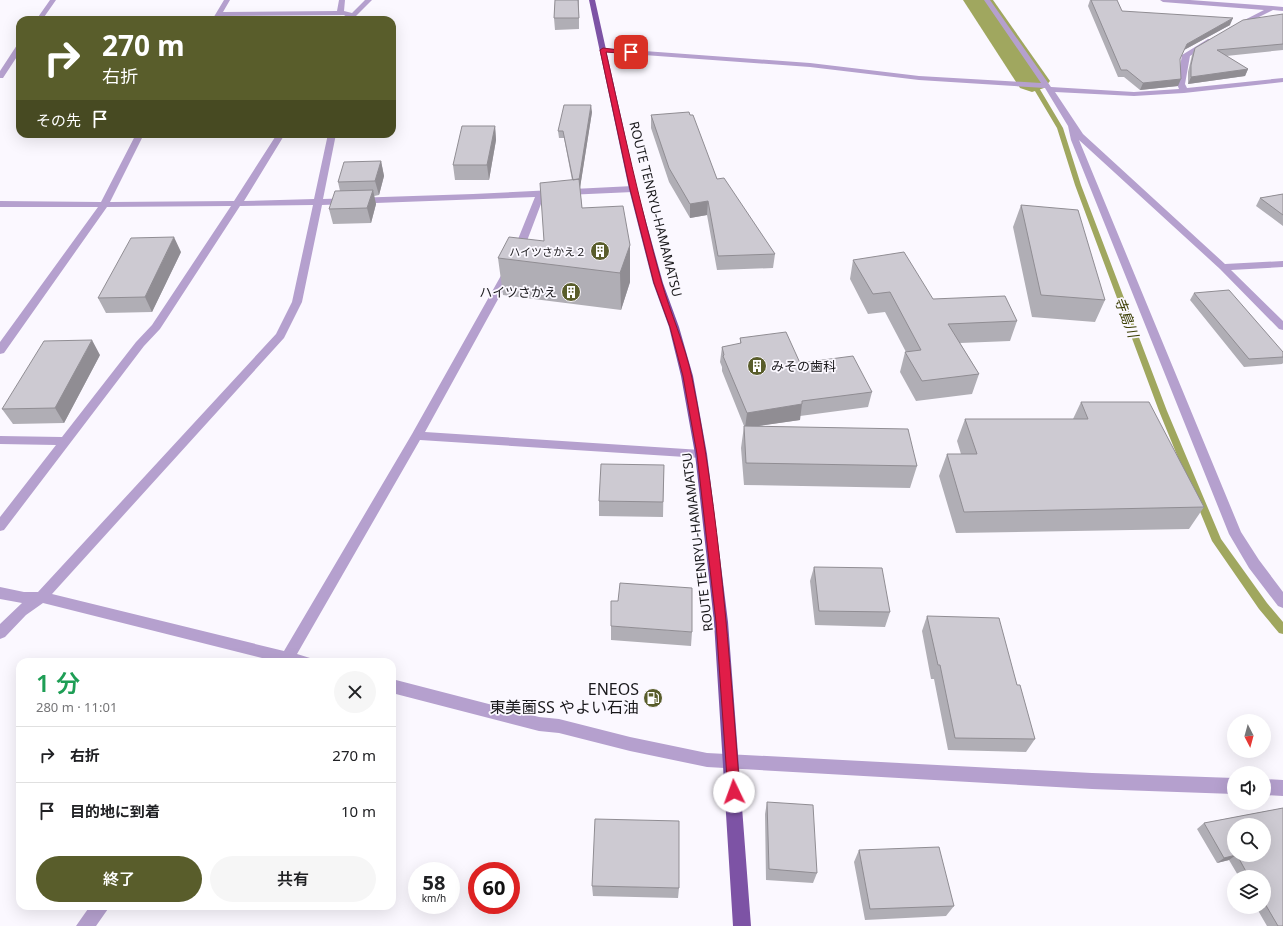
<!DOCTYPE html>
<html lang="ja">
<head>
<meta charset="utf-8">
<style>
	:root { --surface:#fff; --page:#f6f6f6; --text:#202124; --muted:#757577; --line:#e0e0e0; --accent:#595d2b }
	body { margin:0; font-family:"Noto Sans","Noto Sans JP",sans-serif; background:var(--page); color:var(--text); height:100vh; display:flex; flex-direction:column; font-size:15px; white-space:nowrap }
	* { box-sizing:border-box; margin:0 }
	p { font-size:13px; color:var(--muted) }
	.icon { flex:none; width:22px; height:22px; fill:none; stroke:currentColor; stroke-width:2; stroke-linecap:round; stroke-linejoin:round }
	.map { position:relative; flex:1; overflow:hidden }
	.details { position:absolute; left:16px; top:658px; width:380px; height:252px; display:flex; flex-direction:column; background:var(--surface); border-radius:12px; box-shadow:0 4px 16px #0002 }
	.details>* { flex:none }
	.top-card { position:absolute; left:16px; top:16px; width:380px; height:122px; border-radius:12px; box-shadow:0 4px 16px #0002; background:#595d2b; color:#fff; overflow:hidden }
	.needle { width:26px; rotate:174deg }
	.tools { position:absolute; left:1227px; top:714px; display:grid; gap:8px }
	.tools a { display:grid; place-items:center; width:44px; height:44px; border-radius:50%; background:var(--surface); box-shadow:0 4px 16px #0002; font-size:20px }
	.speed { position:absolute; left:408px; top:862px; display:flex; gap:8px; font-size:20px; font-weight:700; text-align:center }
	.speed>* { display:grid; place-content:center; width:52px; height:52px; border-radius:50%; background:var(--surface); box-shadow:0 4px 16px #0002; line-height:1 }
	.speed small { font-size:10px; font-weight:400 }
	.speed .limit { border:6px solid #d22; background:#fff; color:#111 }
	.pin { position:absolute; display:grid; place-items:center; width:34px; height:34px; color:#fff; margin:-17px; border-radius:8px; box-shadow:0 2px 6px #0006 }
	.me { position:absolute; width:44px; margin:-22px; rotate:357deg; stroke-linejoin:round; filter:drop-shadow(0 0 3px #0008) }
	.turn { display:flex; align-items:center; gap:14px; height:84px; padding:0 20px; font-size:18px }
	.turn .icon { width:52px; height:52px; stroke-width:2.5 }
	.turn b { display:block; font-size:28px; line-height:34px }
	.then { display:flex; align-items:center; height:38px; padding:0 20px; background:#0003; gap:8px; font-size:15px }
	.round { display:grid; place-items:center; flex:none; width:42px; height:42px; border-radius:21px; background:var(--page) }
	.summary { display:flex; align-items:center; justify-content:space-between; height:68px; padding:0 20px }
	h1 { font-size:24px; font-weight:600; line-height:30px; color:#1e9e55 }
	.primary-button { display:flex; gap:8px; margin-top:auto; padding:8px 20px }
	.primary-button a { flex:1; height:46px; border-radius:24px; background:var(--accent); color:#fff; font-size:16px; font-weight:600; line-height:46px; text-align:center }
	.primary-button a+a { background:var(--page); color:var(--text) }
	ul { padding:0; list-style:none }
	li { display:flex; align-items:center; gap:12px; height:56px; padding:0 20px; border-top:1px solid var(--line) }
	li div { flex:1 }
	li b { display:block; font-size:15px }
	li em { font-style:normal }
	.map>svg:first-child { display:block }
</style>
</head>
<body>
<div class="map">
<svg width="1283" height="926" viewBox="0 0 1283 926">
	<rect width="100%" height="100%" fill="#fbf8ff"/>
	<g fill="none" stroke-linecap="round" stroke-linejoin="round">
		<path fill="#a0a75f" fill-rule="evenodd" d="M1032,79L1035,81L1063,128L1081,185L1167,411L1221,539L1267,603L1283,622V634L1279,633L1259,609L1212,541L1159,411L1075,185L1057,128L1029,81Z"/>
		<path fill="#a0a75f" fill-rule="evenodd" d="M963,0H993L1050,81L1044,88L1032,92L1020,88Z"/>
		<path fill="#b5a0ce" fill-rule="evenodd" d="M50,0H56L42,20H36Z
			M224,0H230L223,12L337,11L339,0H345L344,11L352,13L365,0H372L355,17L358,20H351L344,15L220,16L218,20H212Z
			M984,0H990L1051,87L1134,92L1179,89L1177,84L1182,55L1208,39H1211V43L1190,56L1185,84L1187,88L1283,78V82L1184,93L1134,96L1055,92L1083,134L1225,264L1283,261V267L1231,270L1283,321V330L1279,329L1220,269L1079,140L1241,532L1259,560L1283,592V608L1278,606L1249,568L1229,534L1071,140L1068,126L1045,88L919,80L810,67L603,52L599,50L603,48L810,63L919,76L1041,83Z
			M1160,0H1190L1272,6L1283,7V11L1273,10L1233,30L1229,28L1231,27L1264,10L1163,2Z
			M17,45H20V52L3,78H0V71Z
			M136,134H144L110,202L234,201L277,134H285L244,201L314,199L328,134H336L323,199L473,194L633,186L637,189L633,192L544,196L522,254L517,257L512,254L535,197L322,205L302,302L284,338L52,594L284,651L412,434L503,272L508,269L513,272L425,432L701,450L705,451L707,454L705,457L701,458L420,440L297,654L310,658L312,662H278L43,603L26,615L5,637L0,639V624L22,603L0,599V587L24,592H38L276,334L292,302L313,205L240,206L160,329L144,346L4,530L0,531V517L56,445L0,444V436L62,437L136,342L152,325L231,206L107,207L4,353L0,354V342L98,207H0V201L101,202Z
			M392,679L539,717L559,719L630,737L707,753L1092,773L1234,778V794L1092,789L707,767L630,751L559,733L539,731L392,693Z
			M1264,779L1283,780V796L1264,795Z
			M90,906H110L96,926H76Z"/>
		<path fill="#7d53a5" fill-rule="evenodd" d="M589,0H595L637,189L663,283L679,327L693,376L707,454L728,622L751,926H733L714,622L695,454L681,376L669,327L653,283L629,189Z"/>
	</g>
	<path fill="#b0aeb5" d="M555,0H579V29L555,30L554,18Z
		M1090,0H1108L1122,11L1230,25L1184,50L1180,59L1178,86L1140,90L1124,77H1118L1088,6Z
		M1283,14V50L1226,56L1248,69L1245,76L1188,84V72L1192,55L1195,48Z
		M592,112L580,187L582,208L630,245V282L621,310L503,295L498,258L544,241L572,180L564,138H559L558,131Z
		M651,115L717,179L775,254L773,268L717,270L707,215L690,218L669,182L651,128Z
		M495,126L496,140L489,180H455L453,165Z
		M381,161L384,176L379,195L374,196L376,204L371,223L333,224L329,209L340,191L338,182Z
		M1283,194V226L1256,206L1260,198Z
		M1021,205L1105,300L1095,322L1032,317L1013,227Z
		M181,252L152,312L106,313L98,298Z
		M853,260L933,299L1017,321L1010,341L960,343L979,374L972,394L916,401L900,372L905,352H906L885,312L868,314L850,279Z
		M1194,293L1283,352V363L1282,364L1244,367L1190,300Z
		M740,338L872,392L868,407L800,416V420L757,426L917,466L910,488L744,485L741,448L744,426L722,371V367L720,362L722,347L740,344Z
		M100,355L64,423L13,424L2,409Z
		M1081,402L1204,507L1189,529L956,533L939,476L947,454H961L957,441L965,419H1073Z
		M664,465L663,517L599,516V501Z
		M814,567L890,612L885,627L815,625L810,581Z
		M927,616L1017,685L1035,739L1026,752L948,750L934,679H931L922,631Z
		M611,626L692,632L691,646L611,640Z
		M767,802L817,873L813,883L766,880L765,814Z
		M1283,808V926H1267L1256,907H1264V877H1239L1229,860L1217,863L1197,829L1204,823Z
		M859,850L954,906L946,916L865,920L854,862Z
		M592,886L679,888L678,898L593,896Z"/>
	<path fill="#908d93" d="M1233,18L1230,25L1184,50L1187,44Z
		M1248,69L1245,76L1188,84L1191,77Z
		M1181,79L1178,86L1140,90L1143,83Z
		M591,105L592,112L580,188L579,180Z
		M495,126L496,140L489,180L487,165Z
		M381,161L384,176L379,195L375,181Z
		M373,190L376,204L371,223L367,208Z
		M708,201L707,215L690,218V204Z
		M174,237L181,252L152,312L145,297Z
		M630,245V282L621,310L620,273Z
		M92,340L100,355L64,423L55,408Z
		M802,404L800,420L745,428L747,413Z
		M1236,855L1229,860L1217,863L1224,858Z"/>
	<path fill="#cdcad2" stroke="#908d93" d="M555,0H578L579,18H554Z
		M1091,0H1117L1122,11L1233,18L1187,44L1180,59L1181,79L1143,83L1127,70H1121Z
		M1283,14V44L1217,50L1248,69L1191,77V65L1195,48L1243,20Z
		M564,105H591L579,180V179L573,180L563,131H558Z
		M689,112L690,115H693L717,179L724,178L775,254L718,256L708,201L690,204L669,168L651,115Z
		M462,126H495L487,165H453Z
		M381,161L375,181L338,182L344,162Z
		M579,179L582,208L623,206L630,245L620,273L498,258L509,237L544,241L540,183Z
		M373,190L367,208L329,209L335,191Z
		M1283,194V215L1260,198Z
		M1021,205L1078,210L1105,300L1041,295Z
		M174,237L145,297L98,298L131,238Z
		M904,252L933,299L1005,296L1017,321L948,324L979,374L922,381L905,352L921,350L890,292L873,294L853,260Z
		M1229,290L1283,352V357L1249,359L1194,293Z
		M786,332L800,363L853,356L872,392L802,401V404L747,413L723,356L724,355L722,347L741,343L740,338Z
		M92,340L55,408L2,409L44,341Z
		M1081,402H1149L1204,507L964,512L947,454H977L965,419H1088Z
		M744,426L908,429L917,466L746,463Z
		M601,464L664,465L663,502L599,501Z
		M814,567L882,568L890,612L819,611Z
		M620,583L692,588V632L611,626V601H618Z
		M927,616L999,618L1017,685H1020L1035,739L955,738L940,665H938Z
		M767,802L813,805L817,873L769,869Z
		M1283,808V926H1278L1264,902V877H1249L1237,855H1264V825H1234V855H1236L1224,858L1204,823Z
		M595,819L679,821V888L592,886Z
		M939,847L954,906L870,909L859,850Z"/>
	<path fill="#e11d48" stroke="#92132f" d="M603,48L634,52L631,54L606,52C623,128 640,205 661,280C670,313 685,344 692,378C720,514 729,654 740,792L738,796L734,798L730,796L728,792L716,622L697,454L683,376L670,327L654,283L630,189L600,50Z"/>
	<defs>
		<symbol id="building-disc" viewBox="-11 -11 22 22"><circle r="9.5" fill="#595d2b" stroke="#fbf8ff"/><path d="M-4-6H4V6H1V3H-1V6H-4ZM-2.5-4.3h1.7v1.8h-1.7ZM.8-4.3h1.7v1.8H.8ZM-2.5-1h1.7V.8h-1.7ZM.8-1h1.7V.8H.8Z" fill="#fff"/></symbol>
		<symbol id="fuel-disc" viewBox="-11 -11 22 22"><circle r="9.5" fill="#595d2b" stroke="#fbf8ff"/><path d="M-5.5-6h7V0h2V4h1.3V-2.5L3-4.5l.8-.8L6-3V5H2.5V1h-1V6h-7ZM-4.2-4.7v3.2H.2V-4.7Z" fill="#fff"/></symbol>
	</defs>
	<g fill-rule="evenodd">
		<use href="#building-disc" x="589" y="240" width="22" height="22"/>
		<use href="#building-disc" x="560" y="281" width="22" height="22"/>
		<use href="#building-disc" x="746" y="355" width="22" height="22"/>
		<use href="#fuel-disc" x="642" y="687" width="22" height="22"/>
	</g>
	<g text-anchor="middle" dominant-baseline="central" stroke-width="3.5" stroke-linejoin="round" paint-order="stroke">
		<g font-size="11" fill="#19181b" stroke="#fbf8ff" text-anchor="end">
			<text x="586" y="251">ハイツさかえ２</text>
		</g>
		<g font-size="13" fill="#19181b" stroke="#fbf8ff">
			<text transform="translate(656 209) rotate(76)">ROUTE TENRYU-HAMAMATSU</text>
			<text transform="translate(697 542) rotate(-97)">ROUTE TENRYU-HAMAMATSU</text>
		</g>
		<g font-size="13" fill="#19181b" stroke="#fbf8ff" text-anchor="end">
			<text x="557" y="292">ハイツさかえ</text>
			<text x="771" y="366" text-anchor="start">みその歯科</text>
		</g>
		<g font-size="14" font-style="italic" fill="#3c3f05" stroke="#fbf8ff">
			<text transform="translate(1127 317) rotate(69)">寺島川</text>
		</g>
		<g font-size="16" fill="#19181b" stroke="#fbf8ff" text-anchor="end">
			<text x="639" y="689">ENEOS<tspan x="639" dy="18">東美薗SS やよい石油</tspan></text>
		</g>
	</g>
</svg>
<div class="tools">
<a><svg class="needle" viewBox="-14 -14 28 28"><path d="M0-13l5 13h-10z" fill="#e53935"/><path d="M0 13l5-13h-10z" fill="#757577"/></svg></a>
<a><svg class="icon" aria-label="sound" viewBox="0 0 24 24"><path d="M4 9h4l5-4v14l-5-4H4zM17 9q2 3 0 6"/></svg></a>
<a><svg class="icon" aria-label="search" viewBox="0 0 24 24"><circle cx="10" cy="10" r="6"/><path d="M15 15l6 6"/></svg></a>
<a><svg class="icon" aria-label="layers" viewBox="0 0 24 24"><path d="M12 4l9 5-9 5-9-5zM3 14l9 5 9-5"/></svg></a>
</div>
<div class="speed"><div>58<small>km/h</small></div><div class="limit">60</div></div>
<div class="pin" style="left:631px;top:52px;background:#d93025"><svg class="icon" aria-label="arrive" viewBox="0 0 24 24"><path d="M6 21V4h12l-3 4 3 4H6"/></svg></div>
<svg class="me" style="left:734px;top:792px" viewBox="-20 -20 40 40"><circle r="19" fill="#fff"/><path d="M0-13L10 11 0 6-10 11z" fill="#e11d48"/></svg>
<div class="top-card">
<div class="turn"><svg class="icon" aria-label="right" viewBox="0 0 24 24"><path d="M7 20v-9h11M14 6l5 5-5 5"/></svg><div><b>270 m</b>右折</div></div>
<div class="then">その先<svg class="icon" aria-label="arrive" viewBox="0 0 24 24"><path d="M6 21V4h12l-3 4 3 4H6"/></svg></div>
</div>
<section class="details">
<div class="summary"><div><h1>1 分</h1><p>280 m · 11:01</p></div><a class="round"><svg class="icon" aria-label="close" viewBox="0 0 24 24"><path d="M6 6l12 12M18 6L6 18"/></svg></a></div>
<ul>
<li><svg class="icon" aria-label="right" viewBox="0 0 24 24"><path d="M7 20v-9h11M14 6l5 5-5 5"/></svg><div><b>右折</b></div><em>270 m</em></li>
<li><svg class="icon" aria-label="arrive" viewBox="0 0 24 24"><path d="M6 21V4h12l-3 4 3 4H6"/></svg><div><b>目的地に到着</b></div><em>10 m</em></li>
</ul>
<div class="primary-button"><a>終了</a><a>共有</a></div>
</section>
</div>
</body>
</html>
